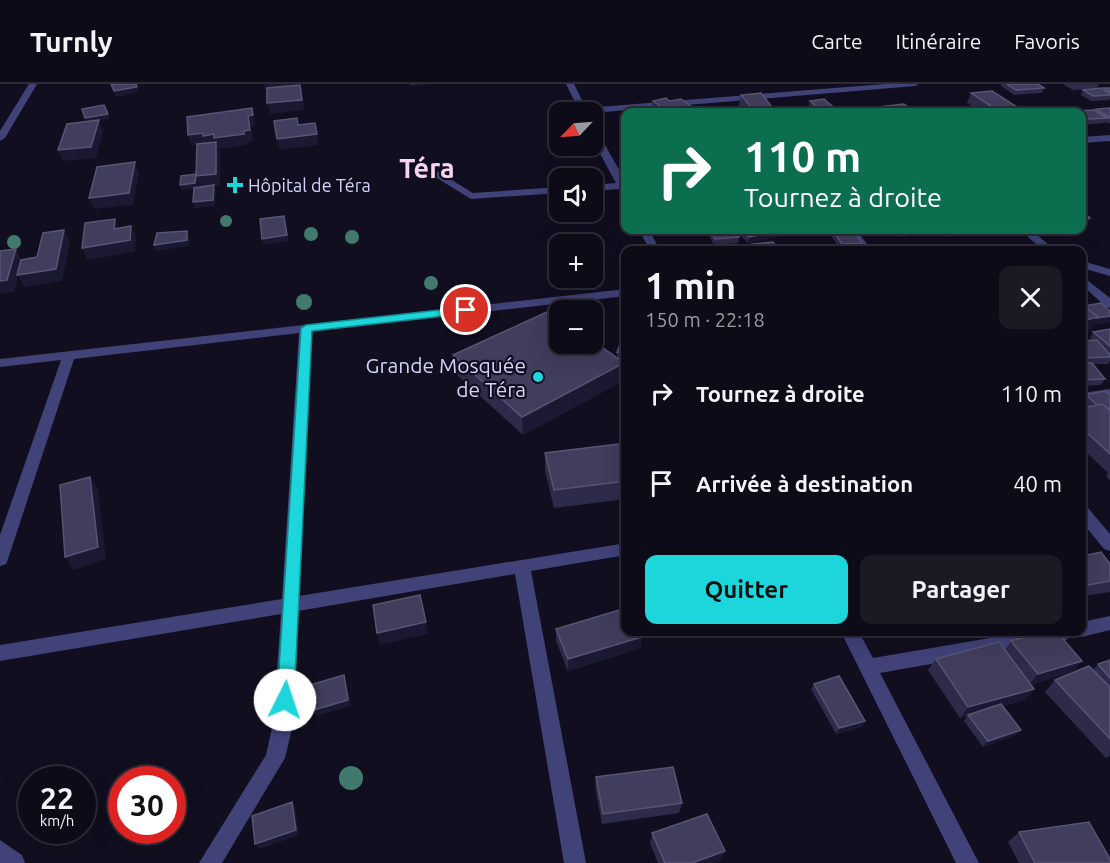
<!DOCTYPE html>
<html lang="fr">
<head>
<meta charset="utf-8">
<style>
	:root { --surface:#0d0b17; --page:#1b1924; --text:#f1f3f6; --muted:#9a9ba1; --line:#2d2b36; --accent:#1dd6db }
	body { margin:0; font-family:Ubuntu,sans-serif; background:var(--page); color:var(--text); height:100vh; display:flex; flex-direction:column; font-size:22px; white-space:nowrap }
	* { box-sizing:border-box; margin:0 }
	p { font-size:20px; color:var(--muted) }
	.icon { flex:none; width:33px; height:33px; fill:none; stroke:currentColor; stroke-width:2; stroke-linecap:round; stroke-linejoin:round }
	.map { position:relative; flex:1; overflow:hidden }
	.details { position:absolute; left:621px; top:162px; width:465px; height:390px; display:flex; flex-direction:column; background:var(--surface); border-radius:12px; box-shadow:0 6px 24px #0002,0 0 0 2px var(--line) }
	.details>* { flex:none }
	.top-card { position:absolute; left:621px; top:24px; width:465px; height:126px; border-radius:12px; box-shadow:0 6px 24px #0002,0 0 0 2px var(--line); background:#0b6e4f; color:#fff; overflow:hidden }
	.needle { width:39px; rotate:245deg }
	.controls { position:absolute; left:549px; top:18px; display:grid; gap:12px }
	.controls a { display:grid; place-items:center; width:54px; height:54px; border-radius:12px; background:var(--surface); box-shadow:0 6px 24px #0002,0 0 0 2px var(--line); font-size:30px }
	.speed { position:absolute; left:18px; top:682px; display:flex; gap:12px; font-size:30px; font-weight:700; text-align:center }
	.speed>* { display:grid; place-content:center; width:78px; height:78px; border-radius:50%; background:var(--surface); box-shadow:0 6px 24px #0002,0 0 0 2px var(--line); line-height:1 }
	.speed small { font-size:15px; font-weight:400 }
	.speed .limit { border:9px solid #d22; background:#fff; color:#111 }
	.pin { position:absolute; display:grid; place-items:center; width:51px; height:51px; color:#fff; margin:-26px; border:3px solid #fff; border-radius:50%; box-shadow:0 2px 6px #0007 }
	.me { position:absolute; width:66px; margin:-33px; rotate:4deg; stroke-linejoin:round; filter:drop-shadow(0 0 4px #0008) }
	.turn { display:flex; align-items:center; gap:21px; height:126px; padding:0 24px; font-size:27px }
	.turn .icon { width:78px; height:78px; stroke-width:2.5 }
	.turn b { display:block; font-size:42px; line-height:51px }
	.round { display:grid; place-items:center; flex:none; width:63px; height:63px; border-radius:12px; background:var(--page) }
	.overview { display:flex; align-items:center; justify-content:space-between; height:102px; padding:0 24px }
	h1 { font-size:36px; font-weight:600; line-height:45px }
	.action { display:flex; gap:12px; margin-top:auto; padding:12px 24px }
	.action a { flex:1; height:69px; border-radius:12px; background:var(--accent); color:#111; font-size:24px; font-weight:600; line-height:69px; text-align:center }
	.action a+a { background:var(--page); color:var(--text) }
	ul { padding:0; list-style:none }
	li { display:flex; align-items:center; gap:18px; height:90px; padding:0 24px }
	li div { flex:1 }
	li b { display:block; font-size:22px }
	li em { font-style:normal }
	header { display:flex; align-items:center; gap:36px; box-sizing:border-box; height:84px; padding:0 30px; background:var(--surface); border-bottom:2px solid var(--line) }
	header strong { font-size:28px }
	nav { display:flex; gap:33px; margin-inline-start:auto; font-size:21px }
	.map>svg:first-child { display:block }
</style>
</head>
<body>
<header>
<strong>Turnly</strong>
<nav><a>Carte</a><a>Itinéraire</a><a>Favoris</a></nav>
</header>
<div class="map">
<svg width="1110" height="779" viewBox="0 0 1110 779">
	<rect width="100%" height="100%" fill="#110f1f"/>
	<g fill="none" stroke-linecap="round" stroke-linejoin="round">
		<path fill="#404278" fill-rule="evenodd" d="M29,0H37L5,54L0,57V47Z
			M566,0H574L586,24L885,0H919L915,2L592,29L580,28Z
			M592,42L596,45L626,98V112L619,105L592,107V101L616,99L592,55Z
			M1110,51V57L1082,59V53Z
			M427,81L473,109L560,103V109L471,115L424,86V82Z
			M639,146H649L660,166H650Z
			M846,146H856L872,166H862Z
			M1020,146H1031L1055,166H1043Z
			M1082,177L1110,185V192L1082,184Z
			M1082,192L1110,214V224L1106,223L1082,201Z
			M626,205V212L312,247L299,512L626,459V471L531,487L586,779H564L515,490L298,527L293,640L285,674L222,779H199L266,671L273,640L281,530L0,577V561L282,515L299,249L74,275L8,475L6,480L0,482V451L61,276L0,283V275Z
			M1110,305V313L1082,317V309Z
			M1082,422L1088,424L1110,450V467L1104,465L1082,438Z
			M1110,532V546L1082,553L1076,550L1074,548H1082V538Z
			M841,548H859L873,574L1025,548H1074L1071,553L1065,556L880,589L979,779H956Z
			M0,756L22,771L25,779H0Z"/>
	</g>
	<g fill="#41796e">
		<circle cx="226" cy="137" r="6"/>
		<circle cx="311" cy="150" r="7"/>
		<circle cx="352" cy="153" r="7"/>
		<circle cx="14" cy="158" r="7"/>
		<circle cx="431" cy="199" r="7"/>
		<circle cx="304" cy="218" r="8"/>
		<circle cx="351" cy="694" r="12"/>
	</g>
	<path fill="#2e2b4a" d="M410,0H430L410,1Z
		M1001,0H1038L1044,4L1042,9L1014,11L1001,2Z
		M1063,0H1099L1097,4L1073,6Z
		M1104,4H1110V14L1109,16L1091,17L1081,11L1083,6H1104Z
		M971,9L1025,28H981L967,19Z
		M741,11L775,27V28H745L739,21Z
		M653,17H670L696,26V28H654L652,27Z
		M810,17L839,28H816L809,22Z
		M878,23L915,28H877Z
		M1110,24V39H1107L1105,38L1104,39L1083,41L1082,40V28H1073V27L1096,26V25Z
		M1082,127L1090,134L1087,140L1082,141Z
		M706,146H735L739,153L738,159L714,161Z
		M736,146H788L786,151L748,159L736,147Z
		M890,146H934L933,149L899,153Z
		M939,146H972L970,150L947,153Z
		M980,146H1019L1017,148L986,151Z
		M833,147L862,159L860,165L840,166L832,153Z
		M752,160L779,166H752Z
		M1110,245V276L1108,280H1093L1105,295L1101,301L1082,302V257H1092L1090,255L1093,248Z
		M626,253V276L617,274L624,279L623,297L523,351L455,289L453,271L617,274V268Z
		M1086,311H1110V397L1106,392L1108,389L1082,364V324L1089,323L1082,317Z
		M626,359V415L554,424L545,387V369Z
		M1082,472L1110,480V508L1082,512Z
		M556,545L641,564L568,587L556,557Z
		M1011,557L1082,577L1032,601L1034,605L1025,616L1003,622L1016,651L983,663L964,637L967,632L960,634L928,586L936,575L1005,566Z
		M1110,576V672L1106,674L1045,608L1055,596L1093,586L1098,580Z
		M814,600L865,637L862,643L836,650L811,605Z
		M596,693L682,719L679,729L602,740L595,703Z
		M1019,748L1110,779H1019L1008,758Z
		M652,749L725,767L721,776L713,779H658L650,759Z"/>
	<path fill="#1b1831" d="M264,0H298V3L265,6Z
		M300,1L304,26L270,30L267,19Z
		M137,3L139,8L116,13L114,7Z
		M252,24L256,42L251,43L253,57L247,58V61L218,65L220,69V101L214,102L216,107L215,122L195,124L193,118L200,104L197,97V105L182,106L180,101L196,90L206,60L192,62L188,51L203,49L244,47L248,32Z
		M696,26V28H682Z
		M108,30L110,35L99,37L103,47L96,74L63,77L58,66L87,40L85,34Z
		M317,50L319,61L279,66L277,55Z
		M135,78L139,90L133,121L94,125L89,114Z
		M284,132L289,157L264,161L262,155Z
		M115,135L120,147L114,145Z
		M131,142L136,154L135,168L87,176L82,164Z
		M64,146L70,158L62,197L24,203L18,192L14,208L0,210V197L16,165L22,177L56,185Z
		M785,146H788L786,151L748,159L749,153Z
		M915,146H934L933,149L899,153L901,147Z
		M958,146H972L970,150L947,153L949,147Z
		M187,147L189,153V162L156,167L154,161Z
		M1110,232V238L1094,241L1091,246L1082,248V237Z
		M624,279L623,297L523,351L522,333Z
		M90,393L98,405L106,475L73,486L65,473Z
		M426,538L428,550L380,561L377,549Z
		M642,553L641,564L568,587V575Z
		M1082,577L1072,589L1028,602L1038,590Z
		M344,591L346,597L351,622L316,632L314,626Z
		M1034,605L1025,616L969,632L968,631L967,632L960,634L968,623Z
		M865,637L862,643L836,650L839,644Z
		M1021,646L1016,651L983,663L988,657Z
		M292,718L295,724L299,751L259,765L255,760Z
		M725,767L721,776L713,779H692Z"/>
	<path fill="#403d5d" stroke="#575475" stroke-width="1.5" d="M111,0H136L137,3L114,7Z
		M1007,0H1038L1044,4L1016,6Z
		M300,1L302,16L267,19V4Z
		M1101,4L1110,10V11L1093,12L1083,6Z
		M1104,4H1110V8Z
		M992,7L1025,28H1000L971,9Z
		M761,9L775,27L755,28L741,11Z
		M666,14L670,17L681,15L696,26L682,28H678L675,26L667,27L653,17Z
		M824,15L839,28H823L810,17Z
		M904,20L915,28H885L878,23Z
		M104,21L108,30L85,34L82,25Z
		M252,24L253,31L248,32L250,46L244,47V50L214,54V50L203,52V49L188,51L187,33Z
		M1110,24V34L1096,25Z
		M1094,26L1107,34L1086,35L1082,33V28H1076L1073,27Z
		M297,34L298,41L315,39L317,50L277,55L274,37Z
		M99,36L91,63L58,66L67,40Z
		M216,58V90L196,92L197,60Z
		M135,78L129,109L89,114L97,83Z
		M196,90L195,99L180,101L181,92Z
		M214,101L213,116L193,118L194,104Z
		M1082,127L1090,134L1082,135Z
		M284,132L287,151L262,155L260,135Z
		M115,135L114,145L131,142L130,156L82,164L85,139Z
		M64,146L56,185L17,191L21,176L37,173L43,149Z
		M710,146H735L739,153L715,155Z
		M741,146H785L749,153Z
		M853,146L862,159L842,160L833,147Z
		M899,146H915L901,147Z
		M187,147V156L154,161L157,149Z
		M773,158L779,166H757L752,160Z
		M16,165L7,196L0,197V167Z
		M1101,219L1110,227V232L1097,234L1098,233L1084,222Z
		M1082,220L1098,233L1082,237Z
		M551,226L560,232V260H592V256L624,279L522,333L453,271Z
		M1110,245V262L1093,248Z
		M623,253H626V269L617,268Z
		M1097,256L1110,271V273L1082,274V257Z
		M1082,279H1092L1105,295L1082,296Z
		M1105,307L1110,311V326L1102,320L1097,321L1086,311Z
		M1102,320L1110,327V370L1082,344V324Z
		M626,359V397L554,406L545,369Z
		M90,393L98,463L65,473L60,401Z
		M1082,458L1084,466H1082Z
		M1101,468L1110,480V497L1082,502V472Z
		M420,511L426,538L377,549L373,521Z
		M626,524V548H640L642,553L568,575L556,545Z
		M1044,548H1057L1082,577L1038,590L1011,557Z
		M999,558L1034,605L968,623L936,575Z
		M1110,576V594L1098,580Z
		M1089,582L1110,603V655L1055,596Z
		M344,591L348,616L314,626L310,601Z
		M839,592L865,637L839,644L814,600Z
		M1001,620L1021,646L988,657L968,631Z
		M673,683L682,719L603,730L596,693Z
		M292,718L296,746L255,760L252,732Z
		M707,730L725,767L692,779H665L652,749Z
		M1089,738L1110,775V779H1035L1019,748Z"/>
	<path fill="#1dd6db" stroke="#138b8e" stroke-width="1.5" d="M466,223L471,226L470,229L312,247L294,616L291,622L285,624L279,622L277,616L301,244L306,241Z"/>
	<g fill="#1dd6db" stroke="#110f1f" stroke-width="2">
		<path d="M232 92h6v6h6v6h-6v6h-6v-6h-6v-6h6z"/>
		<circle cx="538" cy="293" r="6"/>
	</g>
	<g text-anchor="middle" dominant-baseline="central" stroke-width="4.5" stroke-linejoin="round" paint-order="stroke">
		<g font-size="18" fill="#d4d3f9" stroke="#110f1f" text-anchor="start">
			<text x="248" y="101">Hôpital de Téra</text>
		</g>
		<g font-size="21" fill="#d4d3f9" stroke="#110f1f" text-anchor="end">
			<text x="526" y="281">Grande Mosquée<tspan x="526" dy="24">de Téra</tspan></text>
		</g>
		<g font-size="27" font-weight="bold" fill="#f9d4ef" stroke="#110f1f">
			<text x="427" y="84">Téra</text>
		</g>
	</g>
</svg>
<div class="controls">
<a><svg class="needle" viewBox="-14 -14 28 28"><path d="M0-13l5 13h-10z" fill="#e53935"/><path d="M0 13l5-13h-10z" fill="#9a9ba1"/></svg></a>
<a><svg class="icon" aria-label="sound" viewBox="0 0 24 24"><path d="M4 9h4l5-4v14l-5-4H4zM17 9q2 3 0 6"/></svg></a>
<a>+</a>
<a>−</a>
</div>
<div class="speed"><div>22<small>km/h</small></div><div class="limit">30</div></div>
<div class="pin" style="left:466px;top:226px;background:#d93025"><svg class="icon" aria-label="arrive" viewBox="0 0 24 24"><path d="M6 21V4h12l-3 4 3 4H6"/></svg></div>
<svg class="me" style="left:285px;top:616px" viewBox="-20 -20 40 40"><circle r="19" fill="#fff"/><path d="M0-13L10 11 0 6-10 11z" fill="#1dd6db"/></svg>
<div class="top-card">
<div class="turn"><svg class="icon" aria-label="right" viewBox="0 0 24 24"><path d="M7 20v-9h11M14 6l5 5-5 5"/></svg><div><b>110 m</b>Tournez à droite</div></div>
</div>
<section class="details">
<div class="overview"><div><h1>1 min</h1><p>150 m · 22:18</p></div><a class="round"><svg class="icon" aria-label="close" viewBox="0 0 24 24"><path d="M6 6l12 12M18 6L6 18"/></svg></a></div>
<ul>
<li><svg class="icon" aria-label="right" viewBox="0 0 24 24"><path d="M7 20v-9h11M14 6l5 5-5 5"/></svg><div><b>Tournez à droite</b></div><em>110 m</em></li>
<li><svg class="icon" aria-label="arrive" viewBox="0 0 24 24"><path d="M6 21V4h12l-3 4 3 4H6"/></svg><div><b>Arrivée à destination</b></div><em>40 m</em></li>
</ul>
<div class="action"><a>Quitter</a><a>Partager</a></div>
</section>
</div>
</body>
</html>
